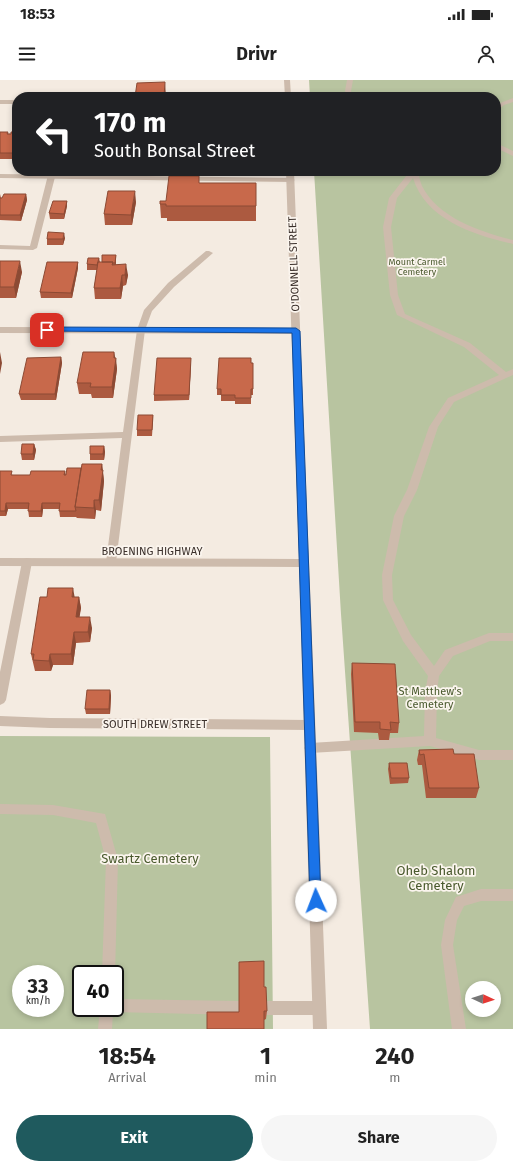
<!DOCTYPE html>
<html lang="en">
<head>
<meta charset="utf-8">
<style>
	:root { --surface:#fff; --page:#f6f6f6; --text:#222; --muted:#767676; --accent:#1f5a5e }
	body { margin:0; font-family:"Fira Sans",sans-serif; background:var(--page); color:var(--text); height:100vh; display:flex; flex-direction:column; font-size:15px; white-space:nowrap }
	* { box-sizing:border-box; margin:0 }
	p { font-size:13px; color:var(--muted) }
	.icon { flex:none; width:22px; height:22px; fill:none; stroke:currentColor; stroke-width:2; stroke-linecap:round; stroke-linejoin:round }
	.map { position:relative; height:949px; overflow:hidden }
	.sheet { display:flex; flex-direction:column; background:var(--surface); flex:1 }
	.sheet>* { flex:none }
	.guide { position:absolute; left:12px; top:12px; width:489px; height:84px; border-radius:16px; box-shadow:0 2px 6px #0003; background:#202124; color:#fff; overflow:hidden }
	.needle { width:26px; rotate:93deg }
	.buttons { position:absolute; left:465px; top:901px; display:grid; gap:8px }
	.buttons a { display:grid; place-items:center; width:36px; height:36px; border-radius:50%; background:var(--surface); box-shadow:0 2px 6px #0003; font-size:20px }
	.speed { position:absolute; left:12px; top:885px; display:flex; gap:8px; font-size:20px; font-weight:700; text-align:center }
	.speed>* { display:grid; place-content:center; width:52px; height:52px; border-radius:50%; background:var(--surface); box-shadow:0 2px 6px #0003; line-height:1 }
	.speed small { font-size:10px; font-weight:400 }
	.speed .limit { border:2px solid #111; border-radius:6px; background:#fff; color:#111 }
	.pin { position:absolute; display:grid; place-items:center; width:34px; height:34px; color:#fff; margin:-17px; border-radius:8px; box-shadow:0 2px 6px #0006 }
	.me { position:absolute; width:44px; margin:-22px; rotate:358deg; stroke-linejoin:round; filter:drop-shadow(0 0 3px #0008) }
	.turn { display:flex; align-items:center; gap:14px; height:84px; padding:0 16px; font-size:18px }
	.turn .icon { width:52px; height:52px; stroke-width:2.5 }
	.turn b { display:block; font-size:28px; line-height:34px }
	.eta { display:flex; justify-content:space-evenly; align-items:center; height:68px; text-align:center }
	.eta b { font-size:24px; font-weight:700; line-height:28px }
	.button { display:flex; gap:8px; margin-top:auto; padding:8px 16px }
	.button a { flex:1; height:46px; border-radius:24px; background:var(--accent); color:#fff; font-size:16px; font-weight:700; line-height:46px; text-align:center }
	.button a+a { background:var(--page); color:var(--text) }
	.status { display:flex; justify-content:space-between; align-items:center; height:28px; padding:0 20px; background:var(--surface); direction:ltr }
	.status svg { height:11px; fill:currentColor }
	header { display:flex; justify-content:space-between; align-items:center; height:52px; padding:0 16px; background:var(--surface); font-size:18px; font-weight:700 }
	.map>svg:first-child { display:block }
</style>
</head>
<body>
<div class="status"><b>18:53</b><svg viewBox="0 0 49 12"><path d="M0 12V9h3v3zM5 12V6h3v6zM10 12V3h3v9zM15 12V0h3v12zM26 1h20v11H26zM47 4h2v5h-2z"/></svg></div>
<header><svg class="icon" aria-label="menu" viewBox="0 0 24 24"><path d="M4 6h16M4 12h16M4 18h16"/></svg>Drivr<svg class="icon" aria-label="person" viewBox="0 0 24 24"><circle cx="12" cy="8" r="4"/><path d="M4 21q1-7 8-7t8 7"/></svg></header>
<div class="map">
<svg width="513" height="949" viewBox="0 0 513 949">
	<rect width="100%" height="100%" fill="#f4ebe1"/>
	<path fill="#b8c4a0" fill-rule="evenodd" d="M309,0H513V949H370L341,534L314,91H496V17H310ZM472,908H494V930H472Z
		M0,656L270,657L273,949H0ZM21,894H55V928H21ZM81,894H115V928H81Z"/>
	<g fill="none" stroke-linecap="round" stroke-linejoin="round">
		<path fill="#cdbbac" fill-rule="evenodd" d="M347,0H353L351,11L353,17H347L345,11Z
			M513,18V22L504,25L496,32V26L500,23Z
			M0,20H17V24H0Z
			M496,63L513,71V76L496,68Z
			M410,91H418C419,96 420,101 422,106C438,138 481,152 513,160V164C474,155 426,140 413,98L397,118L391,147L398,215L405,234L470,263L506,292L513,289V295L454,322L438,347L417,410L404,436L392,495L393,520L411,555L434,586L445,570L489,553H513V561H490L453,576L439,596L437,612L436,658L479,670H513V680H479L430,666L310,673L306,671L304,668L306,665L310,663L424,656L425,612L428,596L403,561L383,520L382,495L394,436L407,410L429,347L448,318L499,295L464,267L397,235L390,215L383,147L389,118Z
			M48,95H51L55,97L37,168L33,170L0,169V165L30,166Z
			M206,171H209L213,173L174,207L152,231L145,250L116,482L115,485H107L106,482L122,358L0,362V356L123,352L137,250L144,230L168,203Z
			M27,478L31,479L32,482L6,620L4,623L0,625V592L22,482L23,479Z
			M0,636L50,638L309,640L313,642L315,645L313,648L309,650L50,648L0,646Z
			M0,724L53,725L105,734L118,780L115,895V894H102L106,780L96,743L53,735L0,734Z
			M481,809H513V821H481L464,826L457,840L453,865L466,949H452L441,865L445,840L456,817Z
			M115,919L239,921L244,923L246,928L244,933L239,935L113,932L112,949H98L100,928H115Z
			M266,921H319L324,923L326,928L324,933L319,935H266L261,933L259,928L261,923Z"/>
		<path fill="#cdbbac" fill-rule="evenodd" d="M0,94L291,98L295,100L291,102L0,98Z
			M0,247L296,248L300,251L296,254L0,253Z"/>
		<path fill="#cdbbac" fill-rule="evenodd" d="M284,0H290L291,17H285Z
			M286,91H294L327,949H313L299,487L0,486V478L299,479Z"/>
	</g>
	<path fill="#ac5a40" d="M0,52L11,54L17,52V79H0Z
		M200,103H256V141H167V138H161L160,124Z
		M0,114L1,118L26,114L27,120L21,141L0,140Z
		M67,121V126L64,139H50L49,133Z
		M136,122L132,145H105L104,134Z
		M65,158L63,165H47V159Z
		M116,175V185L128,195L126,205L123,206L121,219H95L94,208L97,190H87V184L99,178L100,182H102Z
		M0,181L22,192L16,218H0Z
		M78,182V188L72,218H41L40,212Z
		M61,277L62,283L56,320H21L19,314Z
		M115,278L117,289L113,318H92L91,314H79L77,303Z
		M251,283H253V315H251V324H235V321H221V315H217V309Z
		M191,284L189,320L154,321V315Z
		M153,335V341L152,356H137V350Z
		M34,364L36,370L34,380H22L21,374Z
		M104,366L105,372L104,380H90V374Z
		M102,384L104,401L101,431L96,430L95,439L77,438L76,437H60L59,429H43L42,437H29L28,429H8L6,436H0V391L13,395H30L65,391L66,395L81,388Z
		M74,517H79L81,528L79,537L92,548L90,562L76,563L73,585H53L51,591H35L31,574Z
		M352,583L399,643L398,653H390L389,660H379L378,653L354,652L351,594Z
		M110,610L111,616L110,634H86L85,629Z
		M419,670L454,674L479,708L476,718H426L422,685H418L417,680Z
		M389,683L409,698L408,703L390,704L388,689Z
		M264,907L267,931L266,939L264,940L239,932Z"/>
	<path fill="#8c4a34" d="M165,2L166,17H164Z
		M135,111L136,122L132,145L131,135Z
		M26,114L27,120L21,141L20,135Z
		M67,121V126L64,139V134Z
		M64,153L65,158L63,165V159Z
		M116,175V181L115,188V183Z
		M20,181L22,192L16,218L14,207Z
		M78,182V188L72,218L71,213Z
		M126,184L128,195L126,205L125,195Z
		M122,195L123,206L121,219L120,208Z
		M0,272L2,283L0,294Z
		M114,272L116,281V278L117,289L113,318L112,307Z
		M61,277L62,283L56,320L55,314Z
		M191,278V284L189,320V315Z
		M34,364L36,370L34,380L33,374Z
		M104,366L105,372L104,380L103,374Z
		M102,384L104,401L101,431L99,420Z
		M94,420L96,430L95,439L94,428Z
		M6,423L8,429L6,436L5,431Z
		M42,423L43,429L42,437L41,431Z
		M73,508L75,519L72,517Z
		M79,517L81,528L78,547L76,537Z
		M90,537L92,548L90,562L88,552Z
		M74,552L76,563L73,585L71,574Z
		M50,574L53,585L51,591L49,581Z
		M110,610L111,616L110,634L109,629Z"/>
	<path fill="#c8694b" stroke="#8c4a34" d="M165,2L164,17H135L137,3Z
		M0,52H8L7,54H11V52H17V73H0Z
		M169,96H199V103H256V126H166V124H160V121H166Z
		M108,111H135L131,135L104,134Z
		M4,114H26L20,135H0V118H2Z
		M53,121H67L64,134L49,133Z
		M48,152L64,153L63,159H47Z
		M102,175H116L115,183H112L113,182H102Z
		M88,178H99L97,185L87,184Z
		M0,181H20L14,207H0Z
		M47,182H78L71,213L40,212Z
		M98,182H113L112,185L126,184L125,195H122L120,208H94Z
		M83,272H114V278H116L112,307H90L91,303H77Z
		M61,277L55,314H19L27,278Z
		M157,278H191L189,315H154Z
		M219,278H251V283H253V309H251V318H235V315H221V309H217Z
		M138,335H153L152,350H137Z
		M22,364H34L33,374H21Z
		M90,366H104L103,374H90Z
		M82,384H102L101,390H103L99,420H94V428L75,427Z
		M67,388H81L75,427L76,431H59L60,423H42L41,431H28L29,423H6L5,431H0V391H12L11,395H30L31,391H65L64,395H66Z
		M48,508H73L72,517H79L76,537H90L88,552H74L71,574H50L49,581L33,580L34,574H31L40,517H47Z
		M352,583L395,584L399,643L390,642L391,650L380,649V642H355Z
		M87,610H110L109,629H85Z
		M453,669L454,674H474L479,708H429L424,674L420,675L419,670Z
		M389,683H407L409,698H391Z
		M264,881V907H266L267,931H264V949H207V932H239V882Z"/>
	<path fill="#1a73e8" stroke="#114b97" d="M47,247L296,248L300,251L321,821L320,825L316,826L311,825L310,821L292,253L44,251L43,250Z"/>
	<g text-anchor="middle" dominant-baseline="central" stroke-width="3.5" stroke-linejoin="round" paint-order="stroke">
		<g font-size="9" fill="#4a5a2e" stroke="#fbf5ee">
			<text x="417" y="182">Mount Carmel<tspan x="417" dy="10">Cemetery</tspan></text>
		</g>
		<g font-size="11" fill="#3b302b" stroke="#fbf5ee">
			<text transform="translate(294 184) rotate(-92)">O'DONNELL STREET</text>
			<text x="152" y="471">BROENING HIGHWAY</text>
			<text x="155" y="644">SOUTH DREW STREET</text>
		</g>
		<g font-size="11" fill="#4a5a2e" stroke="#fbf5ee">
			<text x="430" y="611">St Matthew's<tspan x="430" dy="13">Cemetery</tspan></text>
		</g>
		<g font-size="13" fill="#4a5a2e" stroke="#fbf5ee">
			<text x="150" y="778">Swartz Cemetery</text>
			<text x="436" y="790">Oheb Shalom<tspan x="436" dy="15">Cemetery</tspan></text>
		</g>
	</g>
</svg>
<div class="buttons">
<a><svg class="needle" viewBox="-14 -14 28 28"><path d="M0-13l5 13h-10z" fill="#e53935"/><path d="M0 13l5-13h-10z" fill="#767676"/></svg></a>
</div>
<div class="speed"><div>33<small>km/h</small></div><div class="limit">40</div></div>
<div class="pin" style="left:47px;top:250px;background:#d93025"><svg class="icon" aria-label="arrive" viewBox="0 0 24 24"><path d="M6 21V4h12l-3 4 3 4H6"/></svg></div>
<svg class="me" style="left:316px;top:821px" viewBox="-20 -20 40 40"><circle r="19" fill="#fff"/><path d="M0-13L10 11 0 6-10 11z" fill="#1a73e8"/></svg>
<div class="guide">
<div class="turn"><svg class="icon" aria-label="left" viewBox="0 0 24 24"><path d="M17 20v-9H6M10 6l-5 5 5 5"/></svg><div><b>170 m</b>South Bonsal Street</div></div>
</div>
</div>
<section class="sheet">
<div class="eta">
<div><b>18:54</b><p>Arrival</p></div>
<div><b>1</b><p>min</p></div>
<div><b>240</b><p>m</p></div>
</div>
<div class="button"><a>Exit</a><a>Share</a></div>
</section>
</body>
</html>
